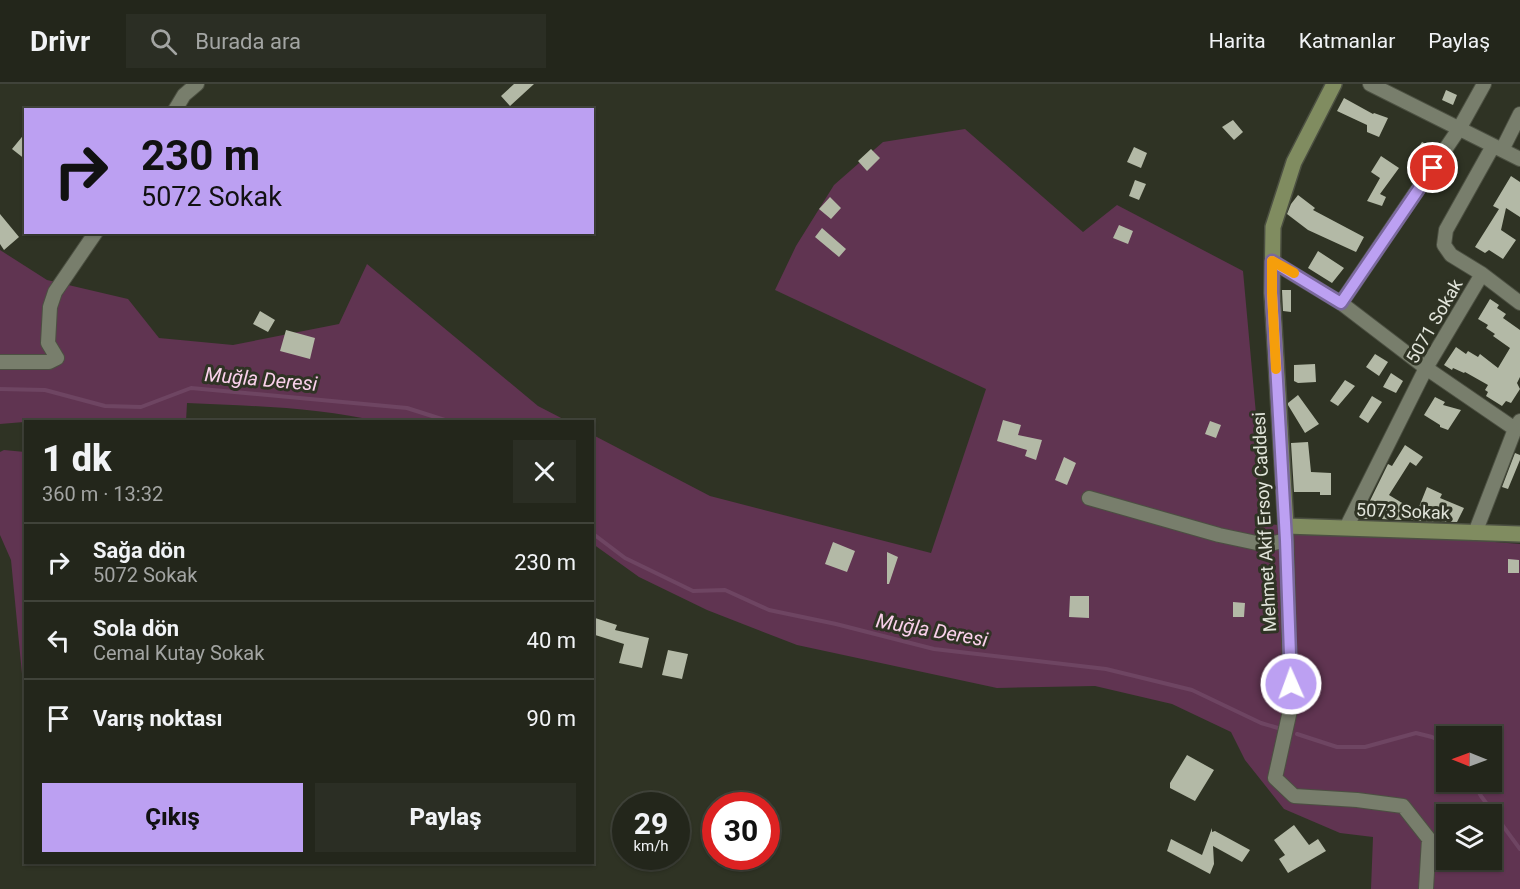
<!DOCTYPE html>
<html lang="tr">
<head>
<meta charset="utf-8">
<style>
	:root { --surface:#23261b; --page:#2b2e24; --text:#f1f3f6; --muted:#a3a5a3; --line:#40433a; --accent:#bca0f2 }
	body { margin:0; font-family:Roboto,sans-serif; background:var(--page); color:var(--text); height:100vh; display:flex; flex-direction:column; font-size:22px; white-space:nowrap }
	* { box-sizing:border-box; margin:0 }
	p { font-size:20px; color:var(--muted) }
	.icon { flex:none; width:33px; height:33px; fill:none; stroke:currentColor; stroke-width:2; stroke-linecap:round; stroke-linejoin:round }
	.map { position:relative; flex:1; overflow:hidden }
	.side { position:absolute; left:24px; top:336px; width:570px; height:444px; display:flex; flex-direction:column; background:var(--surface); border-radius:0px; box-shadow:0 2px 4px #0004,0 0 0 2px var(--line) }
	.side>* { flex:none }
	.guide { position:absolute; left:24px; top:24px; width:570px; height:126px; border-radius:0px; box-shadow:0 2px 4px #0004,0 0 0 2px var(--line); background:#bca0f2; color:#111; overflow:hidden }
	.needle { width:39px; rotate:271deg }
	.tools { position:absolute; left:1436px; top:642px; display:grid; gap:12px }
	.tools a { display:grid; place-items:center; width:66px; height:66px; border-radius:0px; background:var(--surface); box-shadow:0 2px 4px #0004,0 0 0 2px var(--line); font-size:30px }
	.speed { position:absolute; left:612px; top:708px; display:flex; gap:12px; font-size:30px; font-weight:700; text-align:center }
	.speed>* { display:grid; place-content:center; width:78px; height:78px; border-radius:50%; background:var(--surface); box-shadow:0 2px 4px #0004,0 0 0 2px var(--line); line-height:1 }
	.speed small { font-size:15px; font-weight:400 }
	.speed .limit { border:9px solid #d22; background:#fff; color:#111 }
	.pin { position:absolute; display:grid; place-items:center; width:51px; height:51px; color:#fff; margin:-26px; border:3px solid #fff; border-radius:50%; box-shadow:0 2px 6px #0007 }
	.me { position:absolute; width:66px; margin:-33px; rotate:358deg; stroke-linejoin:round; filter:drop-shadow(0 0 4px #0008) }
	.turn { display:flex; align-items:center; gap:21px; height:126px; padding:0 18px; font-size:27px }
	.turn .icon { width:78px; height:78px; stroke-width:2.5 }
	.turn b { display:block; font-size:42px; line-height:51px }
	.round { display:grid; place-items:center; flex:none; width:63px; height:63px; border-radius:0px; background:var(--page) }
	.head { display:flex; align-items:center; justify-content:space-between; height:102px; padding:0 18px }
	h1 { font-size:36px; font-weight:800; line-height:45px }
	.button { display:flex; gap:12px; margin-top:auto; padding:12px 18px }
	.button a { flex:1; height:69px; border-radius:0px; background:var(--accent); color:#111; font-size:24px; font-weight:800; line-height:69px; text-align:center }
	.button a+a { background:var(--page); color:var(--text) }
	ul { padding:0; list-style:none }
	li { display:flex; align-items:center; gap:18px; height:78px; padding:0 18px; border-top:2px solid var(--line) }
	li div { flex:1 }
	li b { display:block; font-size:22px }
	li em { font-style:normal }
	header { display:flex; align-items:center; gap:36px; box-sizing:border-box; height:84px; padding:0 30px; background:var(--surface); border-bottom:2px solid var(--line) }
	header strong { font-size:28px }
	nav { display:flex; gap:33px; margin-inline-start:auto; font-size:21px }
	.search { width:420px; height:54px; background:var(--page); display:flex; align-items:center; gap:15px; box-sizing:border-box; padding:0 21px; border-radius:0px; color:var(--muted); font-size:22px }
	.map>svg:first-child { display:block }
</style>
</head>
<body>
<header>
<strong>Drivr</strong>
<div class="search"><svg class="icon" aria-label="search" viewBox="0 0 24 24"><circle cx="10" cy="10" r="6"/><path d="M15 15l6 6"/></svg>Burada ara</div>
<nav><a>Harita</a><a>Katmanlar</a><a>Paylaş</a></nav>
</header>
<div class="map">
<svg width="1520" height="805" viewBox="0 0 1520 805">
	<rect width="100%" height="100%" fill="#2f3324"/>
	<path fill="#603451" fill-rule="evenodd" d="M965,45L1083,148L1117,121L1243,187L1266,440L1520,460V805H1371L1373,753L1340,749L1284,725L1245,676L1231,648L1172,620L1095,602L997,604L797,561L707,526L639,493L593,460V351L710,412L931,469L986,305L775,206L796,162L834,101L883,58ZM1446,652H1491V698H1446ZM1446,730H1491V776H1446Z
		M0,166L47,196L128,215L159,254L233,261L339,240L367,180L538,322L567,337L380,338C319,323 250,322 187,319L186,337H36L0,340Z
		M4,366L25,368V621L11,476L0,451V368Z"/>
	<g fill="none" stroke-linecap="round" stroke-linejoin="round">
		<path stroke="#6e4562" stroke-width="4" d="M0,305L45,306L105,322L141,323L191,304L407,324L451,338
			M592,449L625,474L693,507L725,506L769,526L836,540L934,565L1106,585L1192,606L1261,639L1278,644
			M1297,650L1337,663H1365L1416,649L1432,653L1446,660
			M1473,698L1481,712L1520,765"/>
	</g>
	<path fill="#b3b9a6" d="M514,0H534L510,22L501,12Z
		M1446,6L1457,11L1453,21L1442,16Z
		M1344,14L1373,30L1374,29L1388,34L1379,53L1367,48V41L1337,27Z
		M1233,36L1243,48L1234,56L1222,43Z
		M26,48V76L12,65Z
		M1422,58L1430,62L1421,79L1411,75Z
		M1134,63L1147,69L1141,84L1127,78Z
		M871,65L880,74L867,87L858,77Z
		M1381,72L1399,84L1380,110L1386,113L1382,122L1367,117L1380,94L1371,88Z
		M1511,92L1520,98V133L1506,124L1501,146L1516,156L1503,175L1489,166L1485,169L1475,163L1499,125L1493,122Z
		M1135,96L1146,100L1139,116L1129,112Z
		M1298,111L1315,124L1313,126L1364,153L1356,168L1308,146L1287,130L1291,120Z
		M830,113L841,124L831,135L819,125Z
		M0,130L19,153L4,166L0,160Z
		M1119,141L1133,147L1128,160L1113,154Z
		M822,144L846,165L839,173L815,153Z
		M1318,167L1344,184L1332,199L1308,184Z
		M1282,206H1291V228L1283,227Z
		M1490,215L1499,221L1497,224L1506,230L1503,234L1520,246V293L1517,299L1520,305L1511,319L1506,317L1502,322L1486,312L1488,308L1485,306L1488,301L1465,288L1464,289L1453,284L1452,286L1444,281L1456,263L1466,270L1468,267L1478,273L1480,270L1498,284L1510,264L1493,252L1495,250L1486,244L1488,241L1478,235Z
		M260,227L275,236L268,248L253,240Z
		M286,246L315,254L310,275L280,267Z
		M1375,270L1388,278L1379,292L1366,283Z
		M1315,280L1316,298L1298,299L1294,297V281Z
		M1391,289L1403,297L1396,309L1383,303Z
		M1345,296L1355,302L1338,322L1330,317Z
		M1298,311L1319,340L1305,349L1288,321V319Z
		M1372,312L1382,318L1368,339L1359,333Z
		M1435,313L1445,318L1443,321L1461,326L1448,346L1440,343V341L1424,331Z
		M1003,336L1021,341L1018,351L1042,356L1036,376L1025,372L1027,366L997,357Z
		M1210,337L1221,341L1216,354L1205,350Z
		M1308,358L1311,388L1331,389V411H1320V408H1294L1291,359Z
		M1405,361L1423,373L1416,382L1410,378L1389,411L1417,428L1427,403L1442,410L1440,414L1464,424L1457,438L1416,437L1404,433L1401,436L1381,435L1374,432L1372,435H1361L1388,380L1392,382Z
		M1515,369L1520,371V376L1508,405L1502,403Z
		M1064,373L1076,379L1067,401L1055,396Z
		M833,458L855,467L847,488L825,480Z
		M887,468L898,473L889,500H887Z
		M1508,475L1519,476V489H1508Z
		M1070,512H1089V534L1069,533Z
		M1233,518L1245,519L1244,533H1233Z
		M592,533L617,541L615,546L649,554L642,584L619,579L624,560L592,550Z
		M668,566L688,570L682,595L662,591Z
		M1187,671L1214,686L1195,717L1170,704V699Z
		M1294,741L1309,761L1318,755L1326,767L1288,789L1279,775L1285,771L1274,756Z
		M1212,744V748L1215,747L1250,766L1242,778L1213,762L1214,780L1210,790L1167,767L1171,755L1202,771Z"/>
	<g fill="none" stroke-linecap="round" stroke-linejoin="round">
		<defs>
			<path id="street" d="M1370,0L1520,75
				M175,26L184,11L197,0
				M1502,66L1520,30
				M1272,177L1341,219L1426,284L1515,345
				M1482,190L1520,219
				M1341,219L1459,45L1484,0
				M0,278H49L57,274L48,259L50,223L55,208L96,148
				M1089,414L1219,451L1266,461L1286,456
				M1286,442L1291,622L1275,694L1294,712L1357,716L1403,722L1429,755L1426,805
				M1346,444L1426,284L1482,190L1451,171L1444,161L1446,146L1493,62
				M1475,449L1515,345L1520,337"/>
			<path id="secondary" d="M1334,0L1294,78L1273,143L1272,209L1286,442L1520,450"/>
		</defs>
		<use href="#street" stroke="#4c5042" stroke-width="16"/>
		<use href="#secondary" stroke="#4c5042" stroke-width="18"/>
		<use href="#street" stroke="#787e6c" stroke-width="14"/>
		<use href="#secondary" stroke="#808c60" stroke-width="15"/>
	</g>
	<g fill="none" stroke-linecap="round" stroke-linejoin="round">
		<defs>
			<path id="route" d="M1291,600L1286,456L1272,209V177L1341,219L1433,84"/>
		</defs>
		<use href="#route" stroke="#7a689d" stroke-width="15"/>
		<use href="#route" stroke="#bca0f2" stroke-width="10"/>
		<path stroke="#f59e0b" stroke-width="10" d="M1276,285L1272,209V177L1294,189"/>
	</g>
	<g text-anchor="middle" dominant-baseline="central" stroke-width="6" stroke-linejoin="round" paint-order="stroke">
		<g font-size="18" fill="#e2e5db" stroke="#2f3324">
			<text transform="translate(1434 237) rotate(-60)">5071 Sokak</text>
			<text transform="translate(1403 427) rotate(2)">5073 Sokak</text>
			<text transform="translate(1264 438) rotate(-93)">Mehmet Akif Ersoy Caddesi</text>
		</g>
		<g font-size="20" font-style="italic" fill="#fad1eb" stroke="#2f3324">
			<text transform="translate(261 295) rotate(5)">Muğla Deresi</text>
			<text transform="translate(932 546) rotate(10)">Muğla Deresi</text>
		</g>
	</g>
</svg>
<div class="tools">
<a><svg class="needle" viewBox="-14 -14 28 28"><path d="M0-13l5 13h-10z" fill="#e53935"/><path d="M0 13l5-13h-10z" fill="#a3a5a3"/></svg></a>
<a><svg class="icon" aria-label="layers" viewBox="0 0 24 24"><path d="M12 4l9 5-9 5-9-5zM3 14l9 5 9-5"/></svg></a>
</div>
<div class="speed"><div>29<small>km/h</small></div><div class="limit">30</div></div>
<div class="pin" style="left:1433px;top:84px;background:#d93025"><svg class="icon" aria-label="arrive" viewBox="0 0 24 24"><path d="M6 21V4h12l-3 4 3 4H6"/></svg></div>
<svg class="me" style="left:1291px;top:600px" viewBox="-20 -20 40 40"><circle r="17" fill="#bca0f2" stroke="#fff" stroke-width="3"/><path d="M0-11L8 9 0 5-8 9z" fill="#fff"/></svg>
<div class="guide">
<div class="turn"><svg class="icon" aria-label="right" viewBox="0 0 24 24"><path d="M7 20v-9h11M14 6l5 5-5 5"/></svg><div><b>230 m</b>5072 Sokak</div></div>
</div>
<section class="side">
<div class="head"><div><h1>1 dk</h1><p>360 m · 13:32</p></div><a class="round"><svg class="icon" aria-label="close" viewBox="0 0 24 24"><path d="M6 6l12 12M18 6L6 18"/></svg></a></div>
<ul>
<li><svg class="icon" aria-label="right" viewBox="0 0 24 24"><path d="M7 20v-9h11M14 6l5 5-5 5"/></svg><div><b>Sağa dön</b><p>5072 Sokak</p></div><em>230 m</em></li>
<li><svg class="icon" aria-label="left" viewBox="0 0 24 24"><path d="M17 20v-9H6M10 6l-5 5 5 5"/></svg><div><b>Sola dön</b><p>Cemal Kutay Sokak</p></div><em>40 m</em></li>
<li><svg class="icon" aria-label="arrive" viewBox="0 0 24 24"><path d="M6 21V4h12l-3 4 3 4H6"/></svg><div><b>Varış noktası</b></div><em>90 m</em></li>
</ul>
<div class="button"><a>Çıkış</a><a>Paylaş</a></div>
</section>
</div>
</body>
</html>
